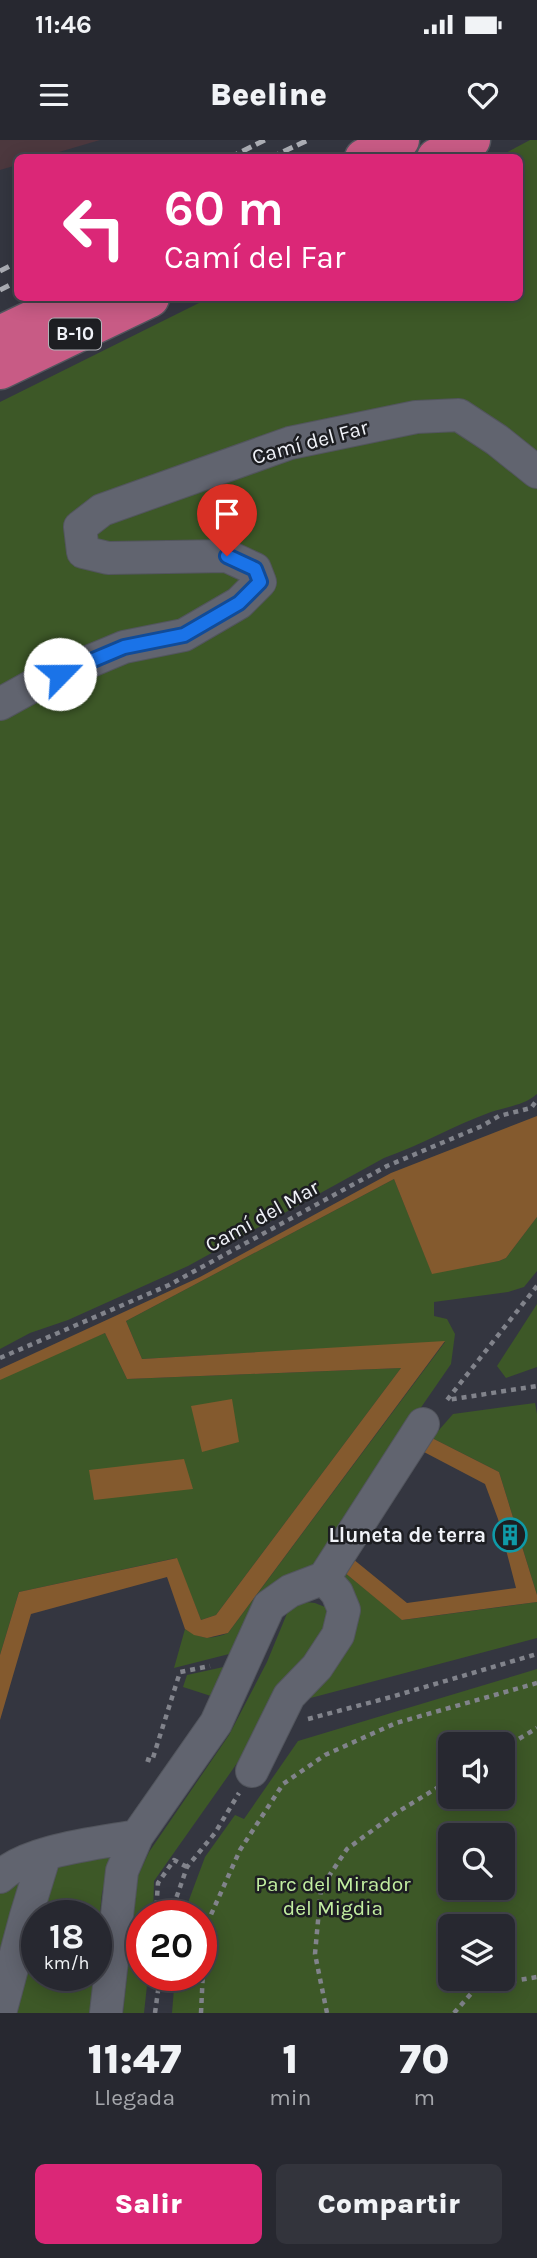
<!DOCTYPE html>
<html lang="es">
<head>
<meta charset="utf-8">
<style>
	:root { --surface:#272830; --page:#33343c; --text:#f1f3f6; --muted:#a4a6ab; --line:#43444c; --accent:#db2777 }
	body { margin:0; font-family:Karla,sans-serif; background:var(--page); color:var(--text); height:100vh; display:flex; flex-direction:column; font-size:26px; white-space:nowrap }
	* { box-sizing:border-box; margin:0 }
	p { font-size:23px; color:var(--muted) }
	.icon { flex:none; width:38px; height:38px; fill:none; stroke:currentColor; stroke-width:2; stroke-linecap:round; stroke-linejoin:round }
	.map { position:relative; height:1873px; overflow:hidden }
	.drawer { display:flex; flex-direction:column; background:var(--surface); flex:1 }
	.drawer>* { flex:none }
	.hud { position:absolute; left:14px; top:14px; width:509px; height:147px; border-radius:10px; box-shadow:0 4px 18px #0003,0 0 0 2px var(--line); background:#db2777; color:#fff; overflow:hidden }
	.controls { position:absolute; left:438px; top:1592px; display:grid; gap:14px }
	.controls a { display:grid; place-items:center; width:77px; height:77px; border-radius:10px; background:var(--surface); box-shadow:0 4px 18px #0003,0 0 0 2px var(--line); font-size:35px }
	.speed { position:absolute; left:21px; top:1760px; display:flex; gap:14px; font-size:35px; font-weight:700; text-align:center }
	.speed>* { display:grid; place-content:center; width:91px; height:91px; border-radius:50%; background:var(--surface); box-shadow:0 4px 18px #0003,0 0 0 2px var(--line); line-height:1 }
	.speed small { font-size:18px; font-weight:400 }
	.speed .limit { border:10px solid #d22; background:#fff; color:#111 }
	.pin { position:absolute; display:grid; place-items:center; width:60px; height:60px; color:#fff; margin:-72px -30px; border-radius:50% 50% 50% 0; rotate:-45deg; box-shadow:0 0 7px #0007 }
	.pin .icon { rotate:45deg }
	.me { position:absolute; width:77px; margin:-38px; rotate:67deg; stroke-linejoin:round; filter:drop-shadow(0 0 5px #0008) }
	.turn { display:flex; align-items:center; gap:24px; height:147px; padding:0 35px; font-size:32px }
	.turn .icon { width:91px; height:91px; stroke-width:2.5 }
	.turn b { display:block; font-size:49px; line-height:60px }
	.eta { display:flex; justify-content:space-evenly; align-items:center; height:119px; text-align:center }
	.eta b { font-size:42px; font-weight:800; line-height:49px }
	.button { display:flex; gap:14px; margin-top:auto; padding:14px 35px }
	.button a { flex:1; height:80px; border-radius:10px; background:var(--accent); color:#fff; font-size:28px; font-weight:800; line-height:80px; text-align:center }
	.button a+a { background:var(--page); color:var(--text) }
	.status { display:flex; justify-content:space-between; align-items:center; height:49px; padding:0 35px; background:var(--surface); direction:ltr }
	.status svg { height:19px; fill:currentColor }
	header { display:flex; justify-content:space-between; align-items:center; height:91px; padding:0 35px; background:var(--surface); font-size:32px; font-weight:800 }
	.map>svg:first-child { display:block }
</style>
</head>
<body>
<div class="status"><b>11:46</b><svg viewBox="0 0 49 12"><path d="M0 12V9h3v3zM5 12V6h3v6zM10 12V3h3v9zM15 12V0h3v12zM26 1h20v11H26zM47 4h2v5h-2z"/></svg></div>
<header><svg class="icon" aria-label="menu" viewBox="0 0 24 24"><path d="M4 6h16M4 12h16M4 18h16"/></svg>Beeline<svg class="icon" aria-label="heart" viewBox="0 0 24 24"><path d="M12 20l-8-8c-3-5 5-10 8-4 3-6 11-1 8 4z"/></svg></header>
<div class="map">
<svg width="537" height="1873" viewBox="0 0 537 1873">
	<rect width="100%" height="100%" fill="#343640"/>
	<path fill="#4c383e" d="M0,0H100L42,17L18,18L17,25L0,30Z"/>
	<path fill="#3d5827" fill-rule="evenodd" d="M530,0H537V954C523,966 508,966 491,972C455,985 421,1005 384,1018L188,1126L68,1180L30,1193L0,1209V262L209,158H520V18L498,17Z
		M394,1039L432,1133L499,1121L506,1118L537,1077V1131L524,1147L508,1152L434,1162V1176L447,1179L455,1194L451,1224L311,1427L233,1513L174,1528L185,1489C200,1499 211,1500 228,1493L445,1202L142,1219L126,1181Z
		M537,1164V1227L506,1238L497,1226Z
		M105,1193L127,1239L401,1228L216,1475L201,1480L176,1418L19,1452L0,1515V1237Z
		M535,1263L537,1274V1455L499,1332L432,1298L453,1274Z
		M344,1432L403,1480L537,1462V1498L303,1560L339,1437Z
		M305,1462L315,1463L325,1467L329,1481L319,1507L154,1741L153,1776H142V1836H148L144,1873H123L138,1736L149,1712L229,1595L267,1522L288,1471Z
		M228,1526L214,1557L183,1547L187,1535Z
		M537,1529V1873H172L175,1836H201V1776H183L205,1717L235,1675L244,1679L298,1601ZM450,1605H502V1657H450ZM450,1696H502V1748H450ZM450,1787H502V1839H450Z
		M117,1709L102,1752L96,1814V1776H37V1836H94L90,1873H9L48,1737L59,1726Z
		M38,1722L0,1837V1754L2,1747Z"/>
	<path fill="#845a2e" d="M537,976V1077L506,1118L499,1121L432,1134L394,1039L126,1181L142,1219L445,1201L228,1493L207,1498L194,1495L185,1489L167,1437L31,1474L0,1580V1515L19,1452L177,1418L201,1480L216,1475L401,1228L127,1239L105,1193L0,1240V1229L200,1137L391,1033Z
		M232,1259L239,1302L202,1312L191,1266Z
		M432,1298L499,1332L537,1455V1462L402,1480L344,1432L353,1419L407,1463L516,1448L498,1379L485,1344L424,1312Z
		M184,1319L193,1349L94,1360L89,1330Z"/>
	<g fill="none" stroke-linecap="round" stroke-linejoin="round">
		<defs>
			<path id="minor" d="M0,564L38,543L124,507L184,495L239,463L260,442L255,429L227,416L108,418L83,412L80,387L102,370L290,303L416,277L459,275L497,300L537,332
				M324,1438L423,1284
				M0,1737C27,1710 99,1703 137,1696
				M0,1873L26,1776L45,1714
				M106,1873L122,1731L137,1696L216,1583L269,1466L290,1451L324,1438L337,1453L344,1470L338,1495L317,1527L289,1556L252,1631"/>
			<path id="highway" d="M364,18L400,0
				M436,18L471,0
				M0,195L78,158
				M0,230L150,158"/>
		</defs>
		<use href="#minor" stroke="#52555d" stroke-width="34"/>
		<use href="#highway" stroke="#52555d" stroke-width="41"/>
		<path stroke="#81838b" stroke-width="4.5" stroke-dasharray="5 5" stroke-linecap="butt" d="M537,1146L447,1260L537,1246
			M0,1218L169,1145L387,1026L482,986L499,976L531,968L537,960
			M308,1579L391,1557L537,1514
			M502,1609L537,1588
			M146,1619L152,1621L180,1532L210,1526
			M169,1776L156,1772L158,1743L174,1720L187,1727
			M170,1776L187,1727L215,1693L239,1653
			M155,1873L160,1836
			M201,1873L205,1788L240,1710L283,1644L325,1615L396,1583L537,1543
			M327,1873L315,1814L321,1748L347,1709L396,1673L450,1640
			M454,1873L477,1847L537,1837"/>
		<use href="#minor" stroke="#61646f" stroke-width="32"/>
		<use href="#highway" stroke="#c85b85" stroke-width="38"/>
		<path stroke="#acaeb5" stroke-width="5" stroke-dasharray="10 5" stroke-linecap="butt" d="M229,18L265,0
			M270,18L308,0
			M0,131L18,122
			M0,150L18,141"/>
	</g>
	<g fill="none" stroke-linecap="round" stroke-linejoin="round">
		<defs>
			<path id="route" d="M60,534L124,507L184,495L239,463L260,442L255,429L227,416"/>
		</defs>
		<use href="#route" stroke="#114b97" stroke-width="18"/>
		<use href="#route" stroke="#1a73e8" stroke-width="12"/>
	</g>
	<defs>
		<symbol id="building-ring" viewBox="-11 -11 22 22"><circle r="9.5" fill="#1d1e22" stroke="#0f9aa8" stroke-width="1.5"/><path d="M-4-6H4V6H1V3H-1V6H-4ZM-2.5-4.3h1.7v1.8h-1.7ZM.8-4.3h1.7v1.8H.8ZM-2.5-1h1.7V.8h-1.7ZM.8-1h1.7V.8H.8Z" fill="#0f9aa8"/></symbol>
	</defs>
	<g fill-rule="evenodd">
		<use href="#building-ring" x="491" y="1376" width="38" height="38"/>
	</g>
	<g text-anchor="middle" dominant-baseline="central" stroke-width="5" stroke-linejoin="round" paint-order="stroke">
		<rect fill="#1d1e22" stroke="#b1b2b8" stroke-width="2" x="49" y="178.5" width="52" height="31" rx="5"/>
		<g font-size="19" font-weight="bold" fill="#f0f2f8">
			<text x="75" y="194">B-10</text>
		</g>
		<g font-size="21" fill="#f0f2f8" stroke="#1d1e22">
			<text transform="translate(310 302) rotate(-15)">Camí del Far</text>
			<text transform="translate(262 1076) rotate(-29)">Camí del Mar</text>
		</g>
		<g font-size="21" font-weight="bold" fill="#f0f2f8" stroke="#1d1e22" text-anchor="end">
			<text x="486" y="1395">Lluneta de terra</text>
		</g>
		<g font-size="21" fill="#c2eea1" stroke="#1d1e22">
			<text x="333" y="1744">Parc del Mirador<tspan x="333" dy="24">del Migdia</tspan></text>
		</g>
	</g>
</svg>
<div class="controls">
<a><svg class="icon" aria-label="sound" viewBox="0 0 24 24"><path d="M4 9h4l5-4v14l-5-4H4zM17 9q2 3 0 6"/></svg></a>
<a><svg class="icon" aria-label="search" viewBox="0 0 24 24"><circle cx="10" cy="10" r="6"/><path d="M15 15l6 6"/></svg></a>
<a><svg class="icon" aria-label="layers" viewBox="0 0 24 24"><path d="M12 4l9 5-9 5-9-5zM3 14l9 5 9-5"/></svg></a>
</div>
<div class="speed"><div>18<small>km/h</small></div><div class="limit">20</div></div>
<div class="pin" style="left:227px;top:416px;background:#d93025"><svg class="icon" aria-label="arrive" viewBox="0 0 24 24"><path d="M6 21V4h12l-3 4 3 4H6"/></svg></div>
<svg class="me" style="left:60px;top:534px" viewBox="-20 -20 40 40"><circle r="19" fill="#fff"/><path d="M0-13L10 11 0 6-10 11z" fill="#1a73e8"/></svg>
<div class="hud">
<div class="turn"><svg class="icon" aria-label="left" viewBox="0 0 24 24"><path d="M17 20v-9H6M10 6l-5 5 5 5"/></svg><div><b>60 m</b>Camí del Far</div></div>
</div>
</div>
<section class="drawer">
<div class="eta">
<div><b>11:47</b><p>Llegada</p></div>
<div><b>1</b><p>min</p></div>
<div><b>70</b><p>m</p></div>
</div>
<div class="button"><a>Salir</a><a>Compartir</a></div>
</section>
</body>
</html>
